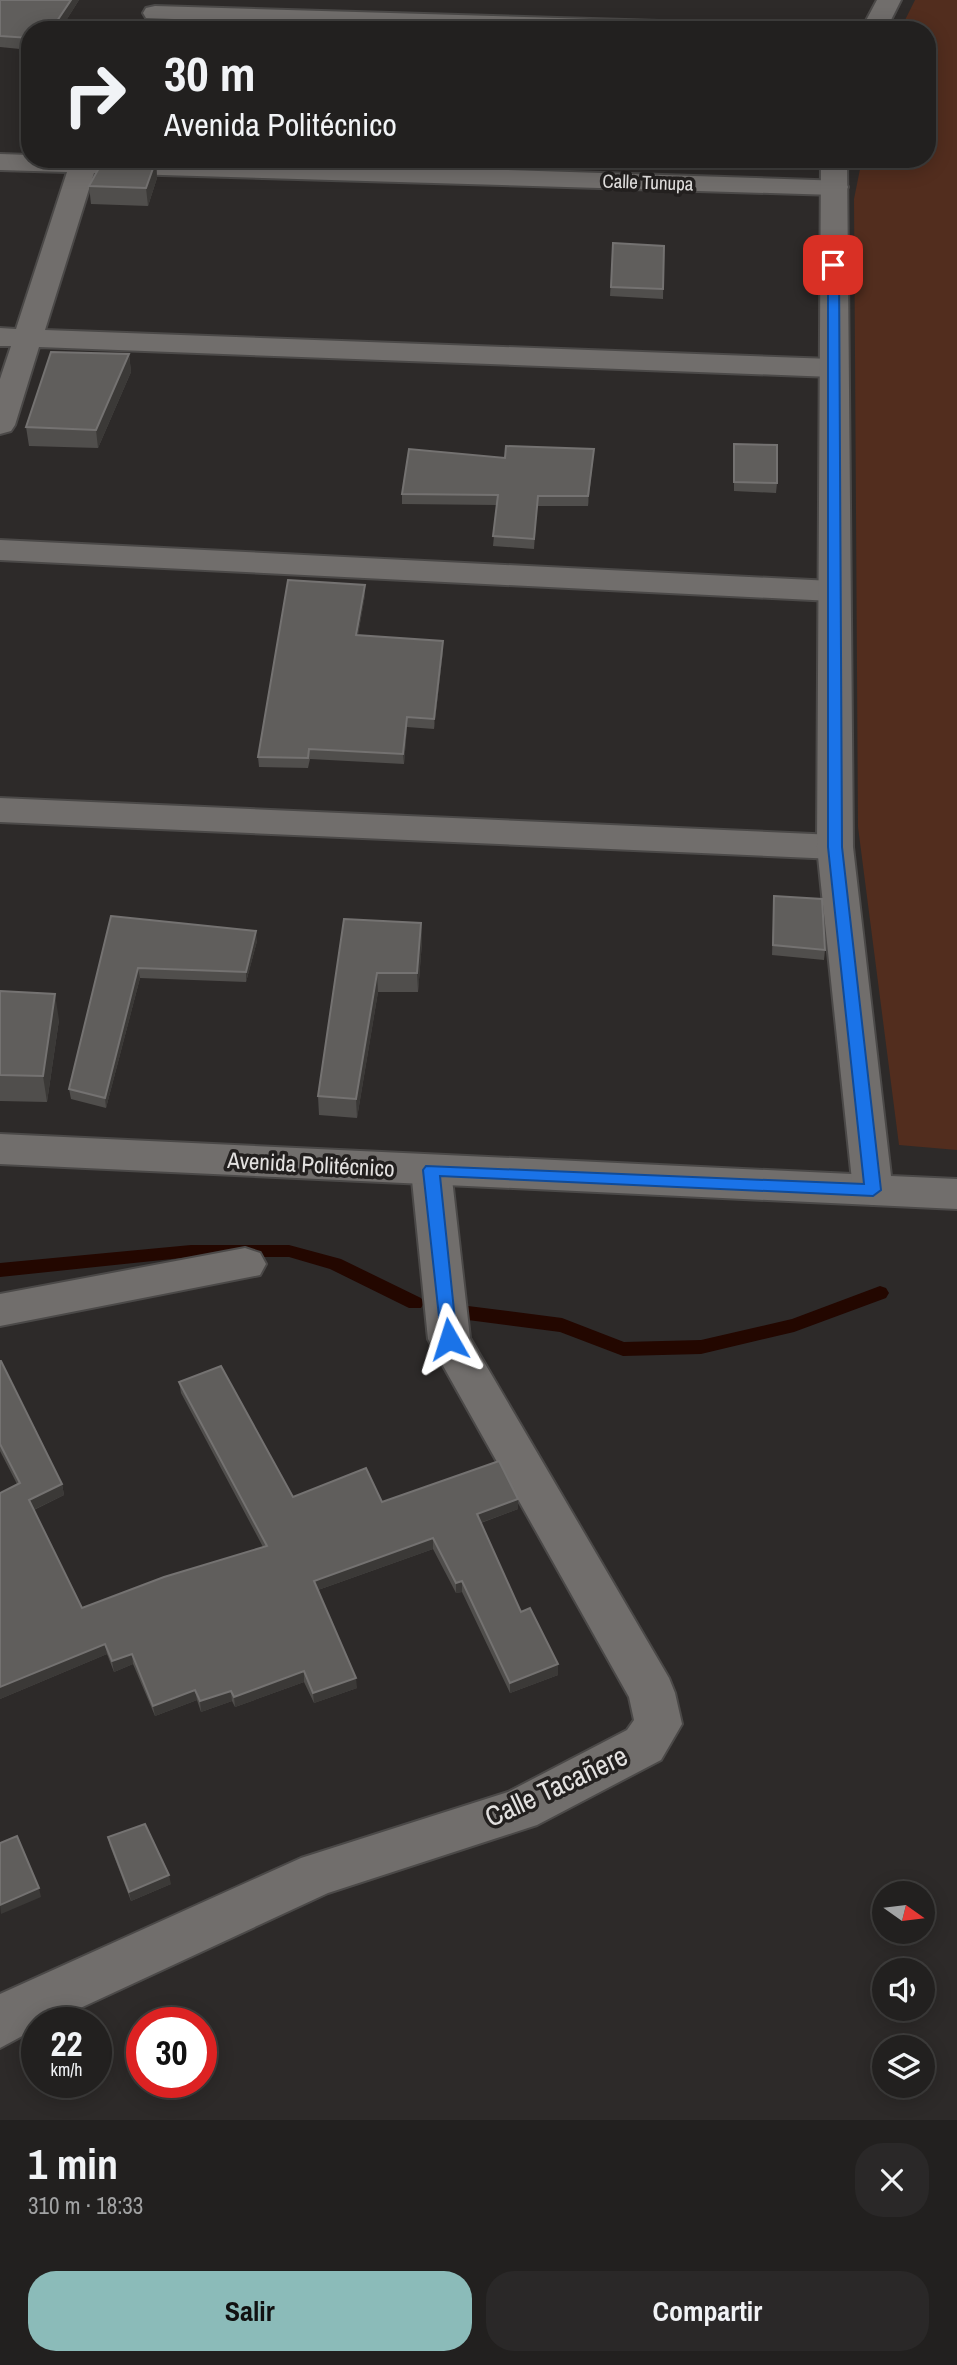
<!DOCTYPE html>
<html lang="es">
<head>
<meta charset="utf-8">
<style>
	:root { --surface:#22201f; --page:#2a2828; --text:#f1f3f6; --muted:#a2a3a4; --line:#3f3e3d; --accent:#8bbbb9 }
	body { margin:0; font-family:"Archivo Narrow",sans-serif; background:var(--page); color:var(--text); height:100vh; display:flex; flex-direction:column; font-size:26px; white-space:nowrap }
	* { box-sizing:border-box; margin:0 }
	p { font-size:23px; color:var(--muted) }
	.icon { flex:none; width:38px; height:38px; fill:none; stroke:currentColor; stroke-width:2; stroke-linecap:round; stroke-linejoin:round }
	.map { position:relative; height:2120px; overflow:hidden }
	.drawer { display:flex; flex-direction:column; background:var(--surface); flex:1 }
	.drawer>* { flex:none }
	.hud { position:absolute; left:21px; top:21px; width:915px; height:147px; border-radius:28px; box-shadow:0 4px 18px #0003,0 0 0 2px var(--line); background:#22201f; color:var(--text); overflow:hidden }
	.needle { width:46px; rotate:104deg }
	.tools { position:absolute; left:872px; top:1881px; display:grid; gap:14px }
	.tools a { display:grid; place-items:center; width:63px; height:63px; border-radius:50%; background:var(--surface); box-shadow:0 4px 18px #0003,0 0 0 2px var(--line); font-size:35px }
	.speed { position:absolute; left:21px; top:2007px; display:flex; gap:14px; font-size:35px; font-weight:700; text-align:center }
	.speed>* { display:grid; place-content:center; width:91px; height:91px; border-radius:50%; background:var(--surface); box-shadow:0 4px 18px #0003,0 0 0 2px var(--line); line-height:1 }
	.speed small { font-size:18px; font-weight:400 }
	.speed .limit { border:10px solid #d22; background:#fff; color:#111 }
	.pin { position:absolute; display:grid; place-items:center; width:60px; height:60px; color:#fff; margin:-30px; border-radius:14px; box-shadow:0 4px 10px #0006 }
	.me { position:absolute; width:77px; margin:-38px; rotate:354deg; stroke-linejoin:round; filter:drop-shadow(0 0 5px #0008) }
	.turn { display:flex; align-items:center; gap:24px; height:147px; padding:0 28px; font-size:32px }
	.turn .icon { width:91px; height:91px; stroke-width:2.5 }
	.turn b { display:block; font-size:49px; line-height:60px }
	.round { display:grid; place-items:center; flex:none; width:74px; height:74px; border-radius:28px; background:var(--page) }
	.summary { display:flex; align-items:center; justify-content:space-between; height:119px; padding:0 28px }
	h1 { font-size:42px; font-weight:700; line-height:52px }
	.primary-button { display:flex; gap:14px; margin-top:auto; padding:14px 28px }
	.primary-button a { flex:1; height:80px; border-radius:28px; background:var(--accent); color:#111; font-size:28px; font-weight:700; line-height:80px; text-align:center }
	.primary-button a+a { background:var(--page); color:var(--text) }
	.map>svg:first-child { display:block }
</style>
</head>
<body>
<div class="map">
<svg width="957" height="2120" viewBox="0 0 957 2120">
	<rect width="100%" height="100%" fill="#2d2a29"/>
	<path fill="#522d1e" d="M915,0H957V1150L899,1145L858,827L854,199L862,159H928V30H900Z"/>
	<g fill="none" stroke-linecap="round" stroke-linejoin="round">
		<path fill="#230700" fill-rule="evenodd" d="M191,1245H289L341,1259L421,1298L424,1303L421,1308H409L330,1269L289,1257H191L0,1277V1263Z
			M880,1286L886,1288L889,1293L886,1298L794,1332L701,1354L623,1356L560,1332L468,1320L462,1318L459,1313L462,1308L468,1306L562,1318L624,1342L701,1340L792,1319Z"/>
		<defs>
			<path id="minor" d="M155,6L726,23L735,25L738,30H468L146,18L143,13L146,8Z
				M0,154L30,155V159H176L845,181L848,187L845,193L835,195L94,173L45,330L832,359L842,362L847,368L842,374L832,377L39,347L15,425L11,431L0,434V379L11,346H0V328L16,329L67,172L0,170Z
				M0,540L832,581L843,584L848,591L843,598L832,601L0,560Z
				M0,798L835,835L848,839L853,847L848,855L835,859L0,822Z
				M431,1155L445,1159L451,1170L470,1338L669,1678L675,1693L682,1724L661,1760L537,1825L328,1893L48,2023H37V2028L0,2048V1994L301,1858L508,1792L627,1730L634,1720L629,1697L428,1339L411,1170L417,1159Z
				M245,1248L260,1253L266,1264L260,1275L0,1326V1294Z"/>
			<path id="tertiary" d="M0,1134L873,1175L887,1179L893,1190L887,1201L873,1205L0,1164Z"/>
			<path id="secondary" d="M877,0H901L886,30H861Z
				M821,159H847L853,847L891,1176L957,1179V1209L873,1205L859,1201L853,1190L817,847Z"/>
		</defs>
		<use href="#minor" stroke="#4b4948" stroke-width="4"/>
		<use href="#tertiary" stroke="#4b4948" stroke-width="4"/>
		<use href="#secondary" stroke="#4b4948" stroke-width="4"/>
		<use href="#minor" fill="#716e6c" fill-rule="evenodd"/>
		<use href="#tertiary" fill="#716e6c" fill-rule="evenodd"/>
		<use href="#secondary" fill="#716e6c" fill-rule="evenodd"/>
	</g>
	<path fill="#504e4c" d="M0,0H79L60,30H30V50L0,47Z
		M637,159H693V163Z
		M156,160L157,178L148,206L91,204L89,186Z
		M613,243L664,246L663,299L610,296Z
		M129,354L131,372L98,448L29,446L26,427Z
		M734,444L777,483L776,493L734,491Z
		M505,458L593,459L588,506H537L534,549L493,546L497,505L402,504V494Z
		M365,585V595L358,635L443,651L434,729L407,727L404,764L310,759L308,768L259,767L258,757Z
		M774,896L825,950L824,960L772,955Z
		M111,916L257,941L246,982L140,978L106,1108L71,1099L69,1089Z
		M344,919L421,923L422,942L418,992H378L357,1118L319,1115L318,1096Z
		M0,991L59,1020L47,1102L0,1101Z
		M0,1361L62,1484L64,1495L34,1510L82,1608L263,1547L181,1393L179,1382L293,1497L382,1502L518,1499V1509L481,1523L521,1612L558,1675L510,1693L462,1592L456,1593L433,1549L318,1590L357,1688L314,1703L304,1682L235,1707L232,1701L201,1712L197,1700L155,1716L133,1664L114,1672L107,1654L0,1699V1493L17,1484L0,1451Z
		M108,1837L171,1884L131,1901L110,1846Z"/>
	<path fill="#3b3937" d="M71,0H79L60,30H51Z
		M156,160L157,178L148,206L146,188Z
		M129,354L131,372L98,448L96,430Z
		M594,449L593,459L588,506V496Z
		M365,585V595L356,645V635Z
		M443,641V651L434,729V719Z
		M407,717V727L404,764L403,754Z
		M421,923L422,942L418,992L417,973Z
		M256,931L257,941L246,982V972Z
		M138,968L140,978L106,1108L105,1098Z
		M377,973L378,992L357,1118L356,1099Z
		M55,994L59,1020L47,1102L43,1076Z
		M62,1484L64,1495L31,1511L29,1500Z
		M518,1499V1509L477,1524V1514Z
		M433,1538V1549L315,1591L314,1581Z
		M462,1581V1592L456,1593V1583Z
		M105,1644L107,1654L0,1699V1687Z
		M132,1654L133,1664L114,1672L112,1661Z
		M558,1664V1675L510,1693V1683Z
		M304,1671V1682L235,1707L234,1697Z
		M356,1678L357,1688L314,1703L313,1693Z
		M195,1690L197,1700L155,1716L153,1706Z
		M231,1691L232,1701L201,1712L200,1701Z
		M169,1875L171,1884L131,1901L129,1892Z
		M39,1888L41,1897L1,1914L0,1905Z"/>
	<path fill="#605e5c" stroke="#747271" stroke-width="2" d="M0,0H71L51,30H30V38L0,36Z
		M104,159H134L156,160L146,188L89,186Z
		M613,243L664,246L663,289L611,287Z
		M51,352L129,354L96,430L26,427Z
		M734,444L777,445V483L734,482Z
		M506,446L594,449L588,496H538L534,539L493,536L498,495L402,494L409,449L505,458Z
		M288,580L365,585L356,635L443,641L434,719L407,717L403,754L309,749L308,758L258,757Z
		M774,896L822,899L825,950L773,945Z
		M111,916L256,931L246,972L138,968L105,1098L69,1089Z
		M344,919L421,923L417,973H377L356,1099L318,1096Z
		M0,991L55,994L43,1076L0,1075Z
		M0,1361H1L62,1484L29,1500L82,1608L164,1577L267,1546L179,1382L221,1366L293,1497L366,1468L382,1502L499,1461L518,1499L477,1514L521,1612L530,1608L558,1664L510,1683L462,1581L456,1583L433,1538L314,1581L356,1678L313,1693L304,1671L234,1697L231,1691L200,1701L195,1690L153,1706L132,1654L112,1661L105,1644L0,1687V1493L20,1483L0,1444Z
		M145,1824L169,1875L129,1892L108,1837Z
		M17,1836L39,1888L0,1905V1843Z"/>
	<path fill="#1a73e8" stroke="#114b97" stroke-width="2" d="M833,261L839,265L842,847L881,1190L873,1196L440,1176L457,1339L455,1344H442L423,1170L426,1166L864,1184L828,847V265Z"/>
	<g text-anchor="middle" dominant-baseline="central" stroke-width="7" stroke-linejoin="round" paint-order="stroke">
		<g font-size="19" fill="#e3e1e0" stroke="#23201f">
			<text transform="translate(648 182) rotate(2)">Calle Tunupa</text>
		</g>
		<g font-size="23" fill="#e3e1e0" stroke="#23201f">
			<text transform="translate(311 1164) rotate(3)">Avenida Politécnico</text>
		</g>
		<g font-size="28" fill="#e3e1e0" stroke="#23201f">
			<text transform="translate(556 1786) rotate(-25)">Calle Tacañere</text>
		</g>
	</g>
</svg>
<div class="tools">
<a><svg class="needle" viewBox="-14 -14 28 28"><path d="M0-13l5 13h-10z" fill="#e53935"/><path d="M0 13l5-13h-10z" fill="#a2a3a4"/></svg></a>
<a><svg class="icon" aria-label="sound" viewBox="0 0 24 24"><path d="M4 9h4l5-4v14l-5-4H4zM17 9q2 3 0 6"/></svg></a>
<a><svg class="icon" aria-label="layers" viewBox="0 0 24 24"><path d="M12 4l9 5-9 5-9-5zM3 14l9 5 9-5"/></svg></a>
</div>
<div class="speed"><div>22<small>km/h</small></div><div class="limit">30</div></div>
<div class="pin" style="left:833px;top:265px;background:#d93025"><svg class="icon" aria-label="arrive" viewBox="0 0 24 24"><path d="M6 21V4h12l-3 4 3 4H6"/></svg></div>
<svg class="me" style="left:449px;top:1339px" viewBox="-20 -20 40 40"><path d="M0-17L14 15 0 8-14 15z" fill="#1a73e8" stroke="#fff" stroke-width="4"/></svg>
<div class="hud">
<div class="turn"><svg class="icon" aria-label="right" viewBox="0 0 24 24"><path d="M7 20v-9h11M14 6l5 5-5 5"/></svg><div><b>30 m</b>Avenida Politécnico</div></div>
</div>
</div>
<section class="drawer">
<div class="summary"><div><h1>1 min</h1><p>310 m · 18:33</p></div><a class="round"><svg class="icon" aria-label="close" viewBox="0 0 24 24"><path d="M6 6l12 12M18 6L6 18"/></svg></a></div>
<div class="primary-button"><a>Salir</a><a>Compartir</a></div>
</section>
</body>
</html>
